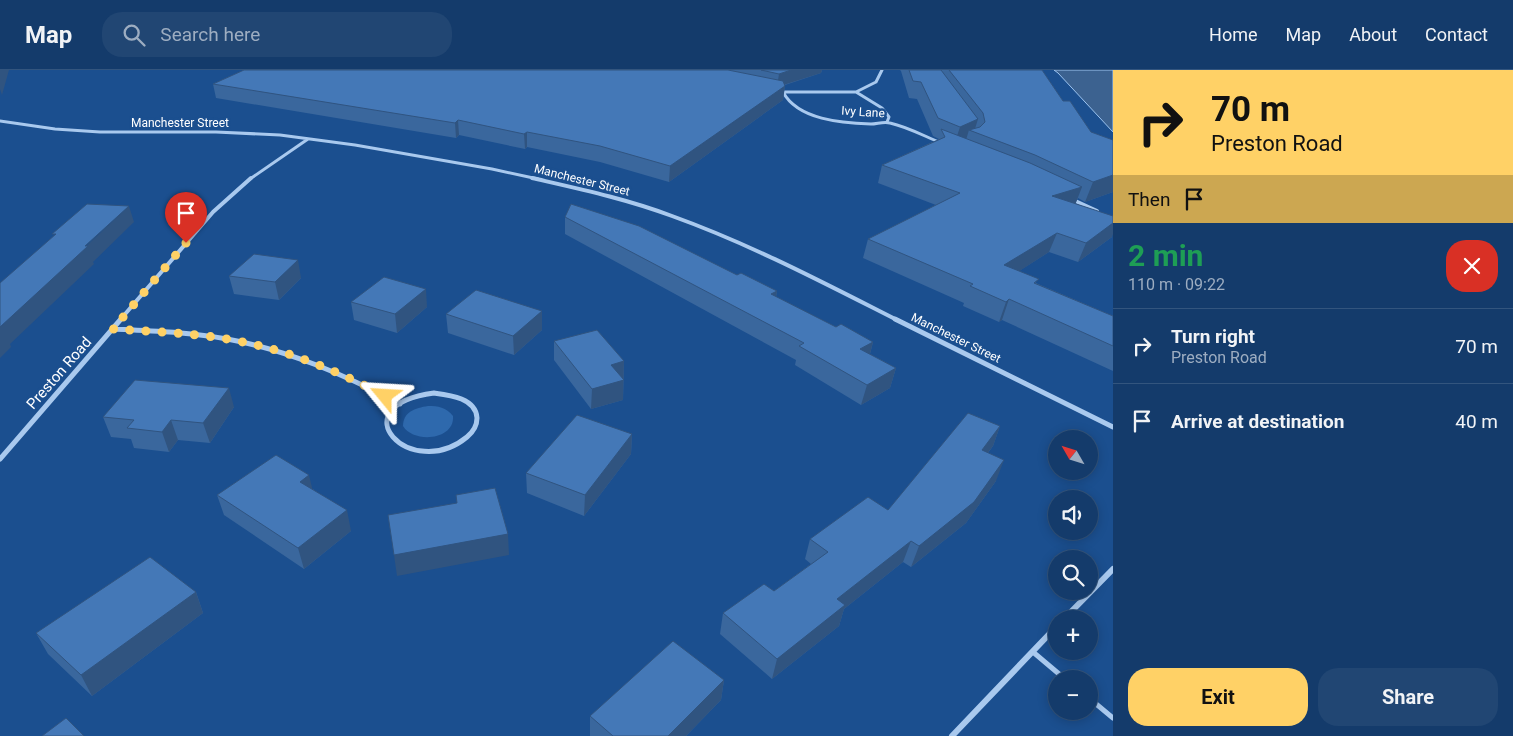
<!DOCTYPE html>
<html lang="en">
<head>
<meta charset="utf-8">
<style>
	:root { --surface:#143b6b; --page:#214673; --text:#f1f3f6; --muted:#9dadc1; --line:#33557e; --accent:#ffd166 }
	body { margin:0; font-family:Roboto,sans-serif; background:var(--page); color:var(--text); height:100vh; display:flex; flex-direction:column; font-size:19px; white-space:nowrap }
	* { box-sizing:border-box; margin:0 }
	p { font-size:16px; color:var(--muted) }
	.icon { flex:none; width:28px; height:28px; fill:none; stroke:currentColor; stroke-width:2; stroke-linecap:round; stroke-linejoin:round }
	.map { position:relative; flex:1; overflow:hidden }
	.sheet { display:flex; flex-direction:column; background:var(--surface); width:400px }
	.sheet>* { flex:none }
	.top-card { background:#ffd166; color:#111; overflow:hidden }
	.needle { width:32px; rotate:309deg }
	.buttons { position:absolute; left:1048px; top:360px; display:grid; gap:10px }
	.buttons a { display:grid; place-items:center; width:50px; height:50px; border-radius:50%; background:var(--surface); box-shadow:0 2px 12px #0003,0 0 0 1px var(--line); font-size:25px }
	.pin { position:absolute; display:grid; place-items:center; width:42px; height:42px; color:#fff; margin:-51px -21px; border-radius:50% 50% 50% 0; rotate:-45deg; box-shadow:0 0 5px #0007 }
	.pin .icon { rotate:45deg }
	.me { position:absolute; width:55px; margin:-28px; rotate:297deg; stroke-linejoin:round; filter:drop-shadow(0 0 4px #0008) }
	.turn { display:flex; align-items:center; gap:18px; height:105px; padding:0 15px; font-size:22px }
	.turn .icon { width:65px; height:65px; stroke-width:2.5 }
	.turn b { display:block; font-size:35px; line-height:42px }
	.then { display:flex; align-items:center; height:48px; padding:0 15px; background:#0003; gap:10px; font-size:19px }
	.round { display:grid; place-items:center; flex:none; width:52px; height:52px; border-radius:20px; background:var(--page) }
	.headline { display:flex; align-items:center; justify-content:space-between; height:85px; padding:0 15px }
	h1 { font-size:30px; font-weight:700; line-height:38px; color:#1e9e55 }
	.action { display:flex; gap:10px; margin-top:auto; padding:10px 15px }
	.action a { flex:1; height:58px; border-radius:20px; background:var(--accent); color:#111; font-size:20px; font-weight:700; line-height:58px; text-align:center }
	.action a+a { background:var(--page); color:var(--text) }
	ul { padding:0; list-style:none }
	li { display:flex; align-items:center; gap:15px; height:75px; padding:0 15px; border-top:1px solid var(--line) }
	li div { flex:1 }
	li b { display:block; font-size:19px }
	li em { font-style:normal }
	header { display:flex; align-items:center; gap:30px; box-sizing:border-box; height:70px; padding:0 25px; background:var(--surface); border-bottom:1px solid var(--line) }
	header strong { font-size:24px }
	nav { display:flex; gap:28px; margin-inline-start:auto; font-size:18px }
	.search { width:350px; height:45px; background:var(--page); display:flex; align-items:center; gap:12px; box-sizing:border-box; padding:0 18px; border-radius:20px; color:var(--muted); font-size:19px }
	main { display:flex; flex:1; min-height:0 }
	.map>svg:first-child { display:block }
</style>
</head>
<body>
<header>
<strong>Map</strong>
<div class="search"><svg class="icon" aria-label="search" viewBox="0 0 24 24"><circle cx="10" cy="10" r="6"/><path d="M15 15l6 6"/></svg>Search here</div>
<nav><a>Home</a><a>Map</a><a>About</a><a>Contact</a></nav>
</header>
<main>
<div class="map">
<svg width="1113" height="666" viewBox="0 0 1113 666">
	<rect width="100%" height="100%" fill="#1b4f8f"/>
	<path fill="#2e69ad" d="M428,336C438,336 446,337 453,346C455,370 414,374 403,356C403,342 415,338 428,336Z"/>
	<path fill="#3c6290" stroke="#9cc4f0" d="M1054,0H1113V62L1058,3Z"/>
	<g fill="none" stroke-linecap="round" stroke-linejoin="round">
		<path stroke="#a9c9ee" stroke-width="5" d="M1033,582L1065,609
			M1089,628L1113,648"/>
		<path stroke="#a9c9ee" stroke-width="3" d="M882,0L876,12L856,22L882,38L889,47L887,52
			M782,22H856
			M783,22C798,50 842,53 871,54C877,54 884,51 890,53C908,57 924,66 941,73
			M0,51L55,59L100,62H216L280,65L355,75L492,99L538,109
			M250,109L308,69"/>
		<path stroke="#a9c9ee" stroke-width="4" d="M532,108C580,119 627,129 672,146C750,174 824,213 897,250
			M1071,129L1097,141
			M120,250L213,142L251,108"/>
		<path stroke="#a9c9ee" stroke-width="5" d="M895,249L1113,357
			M113,259C151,261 189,262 227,269C288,280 345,305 400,334
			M434,323C449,325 476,328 477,348C477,356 473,362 467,367C411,413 337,336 434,323Z
			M0,389L121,249"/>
		<path stroke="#a9c9ee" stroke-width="6" d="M1064,549L1113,499
			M952,666L1056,557"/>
	</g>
	<path fill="#3a679d" d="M244,0H822L821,3L785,15L783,30L669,112L600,92L527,77L525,79L459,65L456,68L216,28L213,14Z
		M900,0H1042L1063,31L1091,62L1113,70V122L1085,132L1078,128L1075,134L1112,167L1078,192L1049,182L1019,201L1038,214L1113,246V301L1002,250L999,252L963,236L964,233L863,188L868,169L936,135L878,113L882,95L939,69L933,66L917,29L909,28L901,1Z
		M565,147L737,205L777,221L776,227L836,257L873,272L870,284L896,298L890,318L861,335L795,295L796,290L565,164Z
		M229,206L301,208L279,230L234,224Z
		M351,232L427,237L397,263L354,250Z
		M446,244L542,260L514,285L448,263Z
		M554,271L624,291L623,330L591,339L554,290Z
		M234,337L210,373L178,370L169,382L134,378L131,369L111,367L103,347Z
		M1000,356L993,376L988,383L996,411L966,453L911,497L903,492L844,539L839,556L772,609L720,564L723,543L774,521L811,494L805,489L810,469L888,440Z
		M632,364L631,384L584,446L527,423L526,403Z
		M313,419L351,461L304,499L224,445L217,425Z
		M196,522L203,543L92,626L48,584L36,563Z
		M724,610L721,630L686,666H590V646Z"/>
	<path fill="#305480" d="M0,0H9L2,25L0,19Z
		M791,0H822L821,3L777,17L779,4Z
		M785,16L783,30L669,112L670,96Z
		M978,49L974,62L969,60L966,70L954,75L960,57Z
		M458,50L459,65L456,68L455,53Z
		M527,62V77L525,79L524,64Z
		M1113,105V122L1085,132L1093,112Z
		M1082,117L1075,135L1052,126Z
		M129,136L134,152L93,192L94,194L10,274L11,277L0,288V257Z
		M1113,153V164L1112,167L1078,192L1086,173Z
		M1057,163L1049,182L998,215L1004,195Z
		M298,190L301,208L279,230L275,212Z
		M426,219L427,237L397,263L395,244Z
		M777,221L774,239L771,224Z
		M1009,229L1002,250L999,252L1006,232Z
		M542,241V260L514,285L513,266Z
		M873,272L868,291L860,279Z
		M624,291L623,330L591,339L592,319L611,295Z
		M896,298L890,318L861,335L867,315Z
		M229,318L234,337L210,373L203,353Z
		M171,350L178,370L169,382L162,362Z
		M1000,356L993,376L974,401L982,380Z
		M632,364L631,384L584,446L585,425Z
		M1004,390L996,411L966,453L911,497L919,476Z
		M309,405L314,426L300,412Z
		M347,440L351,461L304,499L298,478Z
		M508,464L509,485L397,506L394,485Z
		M911,471L903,492L844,539L839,556L772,609L777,589L837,529Z
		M196,522L203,543L92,626L81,605Z
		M724,610L721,630L686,666H668Z"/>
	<path fill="#4478b7" stroke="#305480" d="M244,0H728L783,11L785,16L670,96L600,76L527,62L524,64L458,50L455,53L213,14Z
		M761,0H791L779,4Z
		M909,0H941L978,49L960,57L938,48L921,12L913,11Z
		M949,0H1042L1063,31H1070L1091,62L1113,70V105L1093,112L1035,85L969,60L980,57L985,52L983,43Z
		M941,59L1030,93L1082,117L1052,126L1113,146V153L1086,173L1057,163L1004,195L1039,209L1034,213L1113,246V276L1009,229L1006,232L970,216L973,214L868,169L960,123L882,95L945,67Z
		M87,134L129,136L85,176H88L0,257V213L56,164H52Z
		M571,134L639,156L737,205L741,203L777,221L771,224L836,257L841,254L873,272L860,279L896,298L867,315L799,276L804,273L565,147Z
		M254,184L298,190L275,212L229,206Z
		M384,207L426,219L395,244L351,232Z
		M476,220L542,241L513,266L446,244Z
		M597,260L624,291L611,295L624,310L592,319L554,271Z
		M135,310L229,318L203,353L171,350L162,362L127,358L134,350L103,347Z
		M968,343L1000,356L982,380L1004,390L974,432L919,476L911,471L837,529L845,535L777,589L723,543L764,514L774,521L828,482L810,469L868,427L888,440Z
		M577,345L632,364L585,425L526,403Z
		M276,385L309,405L300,412L347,440L298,478L217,425Z
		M495,418L508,464L394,485L388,445L457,433L456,425Z
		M150,487L196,522L81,605L36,563Z
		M673,571L724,610L668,666H613L590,646Z
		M66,648L84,666H42Z"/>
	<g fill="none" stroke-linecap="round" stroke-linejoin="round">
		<path stroke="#ffd166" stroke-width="9" stroke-dasharray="0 16.2" d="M186,173L113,259C156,262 200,263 243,272C292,282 340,302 385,326"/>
	</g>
	<g text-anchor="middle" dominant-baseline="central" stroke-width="5" stroke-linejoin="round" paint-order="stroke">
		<g font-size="12" fill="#fff" stroke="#1b4f8f">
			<text transform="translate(863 42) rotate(4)">Ivy Lane</text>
			<text x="180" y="53">Manchester Street</text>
			<text transform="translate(582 110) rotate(14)">Manchester Street</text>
			<text transform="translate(956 268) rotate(26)">Manchester Street</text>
		</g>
		<g font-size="15" fill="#fff" stroke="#1b4f8f">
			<text transform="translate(59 303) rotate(-49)">Preston Road</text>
		</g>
	</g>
</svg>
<div class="buttons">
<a><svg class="needle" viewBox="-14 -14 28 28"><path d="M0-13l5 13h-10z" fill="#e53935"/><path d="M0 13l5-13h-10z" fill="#9dadc1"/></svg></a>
<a><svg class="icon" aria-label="sound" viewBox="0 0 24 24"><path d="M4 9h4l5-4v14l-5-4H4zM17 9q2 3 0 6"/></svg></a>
<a><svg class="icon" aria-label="search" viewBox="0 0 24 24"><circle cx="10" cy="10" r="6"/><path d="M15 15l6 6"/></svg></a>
<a>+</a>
<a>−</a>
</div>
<div class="pin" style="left:186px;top:173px;background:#d93025"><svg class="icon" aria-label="arrive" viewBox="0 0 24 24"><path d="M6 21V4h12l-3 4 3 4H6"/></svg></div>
<svg class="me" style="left:385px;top:326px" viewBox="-20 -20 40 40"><path d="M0-17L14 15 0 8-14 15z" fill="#ffd166" stroke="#fff" stroke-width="4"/></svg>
</div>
<section class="sheet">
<div class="top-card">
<div class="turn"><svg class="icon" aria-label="right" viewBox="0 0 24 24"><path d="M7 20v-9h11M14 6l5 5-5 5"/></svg><div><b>70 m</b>Preston Road</div></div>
<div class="then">Then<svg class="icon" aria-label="arrive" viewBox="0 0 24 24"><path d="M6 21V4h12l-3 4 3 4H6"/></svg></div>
</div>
<div class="headline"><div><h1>2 min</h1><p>110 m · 09:22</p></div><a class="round" style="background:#d93025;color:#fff"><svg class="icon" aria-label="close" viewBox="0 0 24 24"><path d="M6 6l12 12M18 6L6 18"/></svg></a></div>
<ul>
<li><svg class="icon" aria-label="right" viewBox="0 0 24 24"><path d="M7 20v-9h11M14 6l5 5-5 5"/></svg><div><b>Turn right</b><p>Preston Road</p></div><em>70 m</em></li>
<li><svg class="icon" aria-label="arrive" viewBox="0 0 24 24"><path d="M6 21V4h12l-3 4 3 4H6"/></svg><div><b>Arrive at destination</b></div><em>40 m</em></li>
</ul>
<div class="action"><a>Exit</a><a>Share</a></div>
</section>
</main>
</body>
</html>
